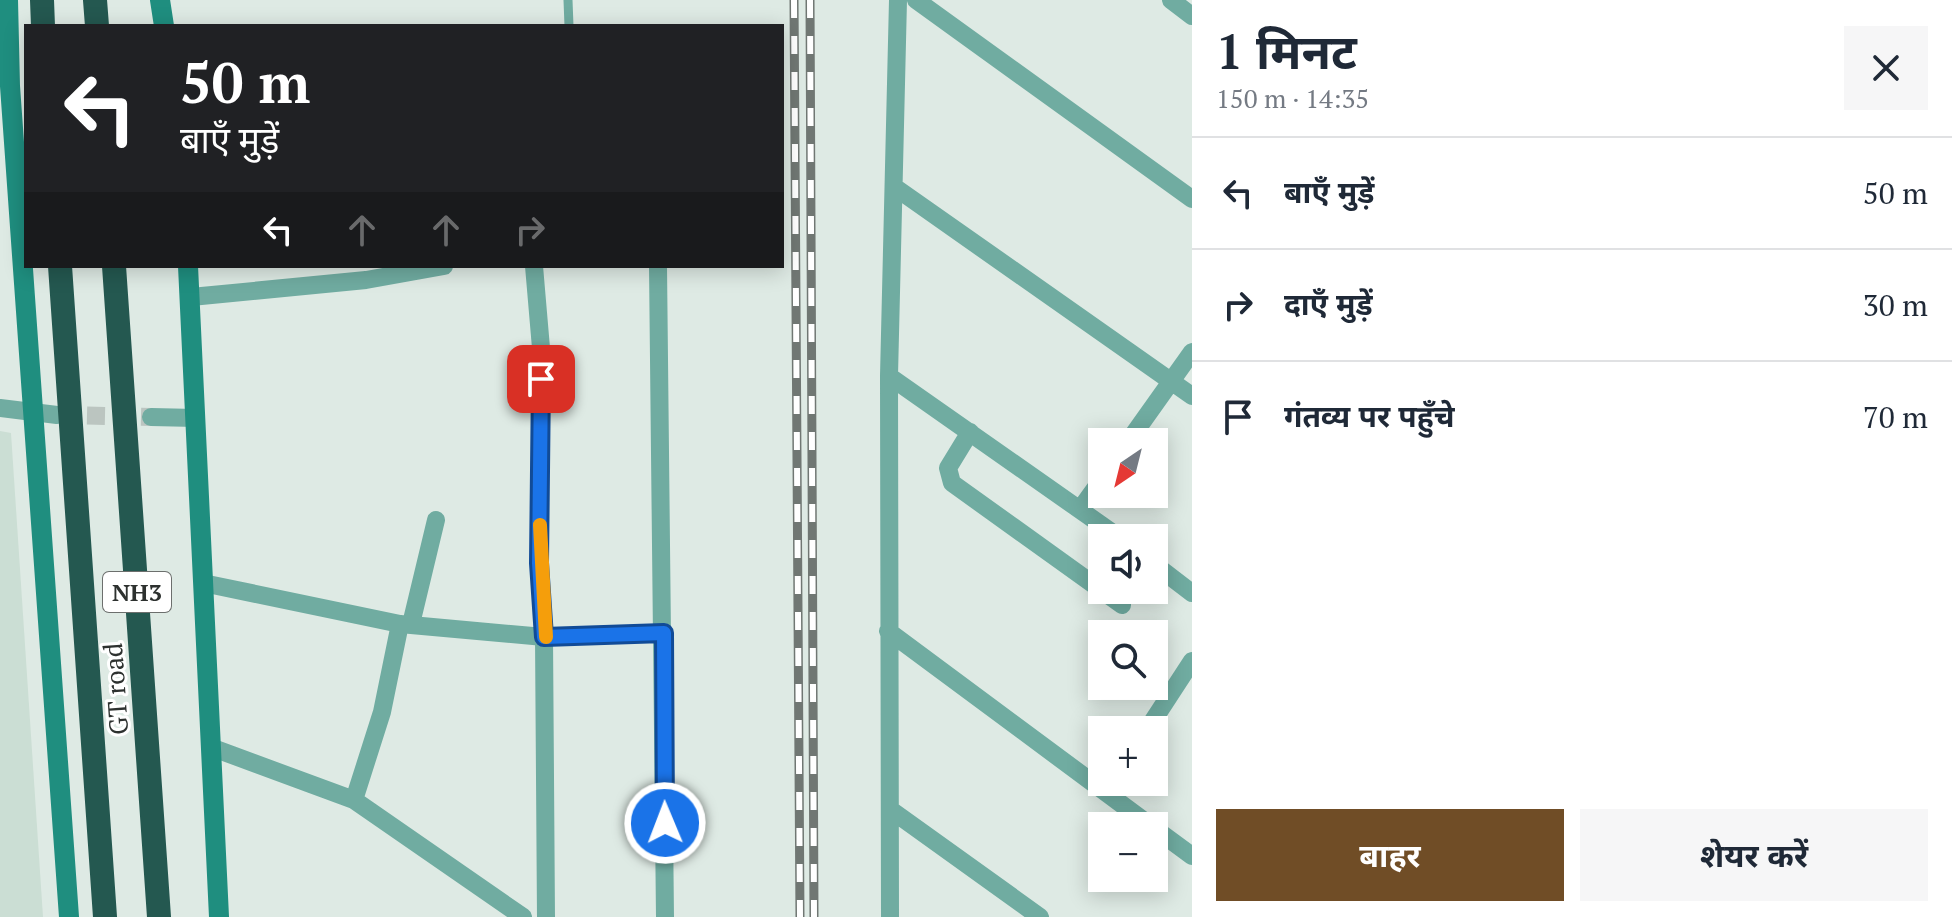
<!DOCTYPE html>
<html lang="hi">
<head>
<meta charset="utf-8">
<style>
	:root { --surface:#fff; --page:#f6f6f7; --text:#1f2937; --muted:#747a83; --line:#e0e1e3; --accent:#704d26 }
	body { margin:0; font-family:"PT Serif","Noto Sans Devanagari",serif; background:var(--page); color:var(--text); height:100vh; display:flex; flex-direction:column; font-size:30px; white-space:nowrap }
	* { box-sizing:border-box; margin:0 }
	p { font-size:26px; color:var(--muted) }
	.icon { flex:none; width:44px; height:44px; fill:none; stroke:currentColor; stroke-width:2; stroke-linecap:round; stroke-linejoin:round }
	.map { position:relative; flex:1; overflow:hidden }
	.drawer { display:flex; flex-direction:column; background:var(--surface); width:760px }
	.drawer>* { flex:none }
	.hud { position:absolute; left:24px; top:24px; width:760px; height:244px; border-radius:0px; box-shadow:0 4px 20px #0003; background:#202124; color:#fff; overflow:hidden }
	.needle { width:52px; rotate:215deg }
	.controls { position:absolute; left:1088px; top:428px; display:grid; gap:16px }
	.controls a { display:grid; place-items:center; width:80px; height:80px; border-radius:0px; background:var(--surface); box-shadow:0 4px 20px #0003; font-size:40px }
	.pin { position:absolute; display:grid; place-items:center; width:68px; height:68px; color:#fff; margin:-34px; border-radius:16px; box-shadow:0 4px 12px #0006 }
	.me { position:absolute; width:88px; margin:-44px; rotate:359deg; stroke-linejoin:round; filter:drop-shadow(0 0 6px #0008) }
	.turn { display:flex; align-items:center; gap:28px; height:168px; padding:0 24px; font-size:36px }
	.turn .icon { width:104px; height:104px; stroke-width:2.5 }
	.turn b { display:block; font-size:56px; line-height:68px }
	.lanes { display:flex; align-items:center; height:76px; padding:0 24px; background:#0003; justify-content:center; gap:40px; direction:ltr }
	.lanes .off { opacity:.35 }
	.round { display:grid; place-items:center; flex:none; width:84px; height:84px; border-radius:0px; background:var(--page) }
	.overview { display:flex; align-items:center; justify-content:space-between; height:136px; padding:0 24px }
	h1 { font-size:48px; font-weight:700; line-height:60px }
	.primary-button { display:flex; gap:16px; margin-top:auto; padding:16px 24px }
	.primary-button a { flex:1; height:92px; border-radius:0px; background:var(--accent); color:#fff; font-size:32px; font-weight:700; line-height:92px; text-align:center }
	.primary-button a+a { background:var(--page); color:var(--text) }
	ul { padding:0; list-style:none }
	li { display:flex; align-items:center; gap:24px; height:112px; padding:0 24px; border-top:2px solid var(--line) }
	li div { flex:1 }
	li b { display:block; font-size:30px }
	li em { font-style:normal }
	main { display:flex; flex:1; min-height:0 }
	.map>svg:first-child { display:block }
</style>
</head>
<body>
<main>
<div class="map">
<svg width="1192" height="917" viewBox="0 0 1192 917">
	<rect width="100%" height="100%" fill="#deeae4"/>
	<path fill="#cbded4" d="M0,431L11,433L43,917H0Z"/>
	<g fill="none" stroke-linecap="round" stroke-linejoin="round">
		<path stroke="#bbc5c0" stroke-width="18" stroke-dasharray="18 9" stroke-linecap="butt" d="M60,415L151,417"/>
		<path stroke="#70aca1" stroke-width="9" d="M568,0L569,26"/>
		<path stroke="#70aca1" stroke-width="18" d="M916,0L1192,199
			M1171,0L1192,16
			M896,188L1192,396
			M534,266L541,348L539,563L544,637L546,917
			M658,266L665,917
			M191,297L366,280L444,266
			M889,376L1120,538
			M0,408L57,415
			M151,417L196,418
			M970,432L948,468L952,483L1122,605
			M1128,442L1192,352
			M1081,508L1102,479
			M1154,564L1192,593
			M203,583L400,624L544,637L664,633
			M411,624L436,520
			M888,631L1151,826
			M1147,730L1192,661
			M213,748L354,800L523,917
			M354,800L382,712L400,624
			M891,810L1040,917
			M1154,828L1192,856
			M890,917L889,376L898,0"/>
		<path stroke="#1f8e7f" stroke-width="20" d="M8,0L10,86L69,917
			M160,0L164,26
			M188,266L219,917"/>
		<path stroke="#245850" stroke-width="24" d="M42,0L43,26
			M95,0L97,26
			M60,266L105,917
			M114,266L159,917"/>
		<defs>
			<path id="rail" d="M794,0L800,917
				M810,0L814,917"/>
		</defs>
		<use href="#rail" stroke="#707773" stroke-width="9"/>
		<use href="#rail" stroke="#fff" stroke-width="6" stroke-dasharray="18" stroke-linecap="butt"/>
	</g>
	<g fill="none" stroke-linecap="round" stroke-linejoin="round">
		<defs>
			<path id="route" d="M541,379L539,563L544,637L664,633L665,823"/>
		</defs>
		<use href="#route" stroke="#114b97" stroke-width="20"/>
		<use href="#route" stroke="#1a73e8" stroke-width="14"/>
		<path stroke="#f59e0b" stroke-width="14" d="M540,525L546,637"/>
	</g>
	<g text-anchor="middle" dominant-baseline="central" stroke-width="6" stroke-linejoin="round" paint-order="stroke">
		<rect fill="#fff" stroke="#6c6f6d" stroke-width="2" x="103" y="572" width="68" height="40" rx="6"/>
		<g font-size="24" font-weight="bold" fill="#2d312f">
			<text x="137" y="592">NH3</text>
		</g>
		<g font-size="26" fill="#2d312f" stroke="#fff">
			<text transform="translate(115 689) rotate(-94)">GT road</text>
		</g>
	</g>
</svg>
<div class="controls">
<a><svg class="needle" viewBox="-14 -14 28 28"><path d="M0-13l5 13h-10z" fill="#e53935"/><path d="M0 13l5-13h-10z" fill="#747a83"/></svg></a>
<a><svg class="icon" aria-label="sound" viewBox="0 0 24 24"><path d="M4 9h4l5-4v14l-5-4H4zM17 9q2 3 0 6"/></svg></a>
<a><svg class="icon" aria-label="search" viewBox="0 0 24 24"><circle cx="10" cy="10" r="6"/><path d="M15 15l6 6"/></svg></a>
<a>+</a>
<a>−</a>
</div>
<div class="pin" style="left:541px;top:379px;background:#d93025"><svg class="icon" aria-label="arrive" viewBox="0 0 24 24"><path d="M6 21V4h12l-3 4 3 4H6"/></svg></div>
<svg class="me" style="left:665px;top:823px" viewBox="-20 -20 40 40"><circle r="17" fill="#1a73e8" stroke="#fff" stroke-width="3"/><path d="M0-11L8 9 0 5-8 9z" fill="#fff"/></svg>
<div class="hud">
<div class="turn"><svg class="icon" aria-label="left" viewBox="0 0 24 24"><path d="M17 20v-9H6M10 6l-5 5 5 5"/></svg><div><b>50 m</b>बाएँ मुड़ें</div></div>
<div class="lanes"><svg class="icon" aria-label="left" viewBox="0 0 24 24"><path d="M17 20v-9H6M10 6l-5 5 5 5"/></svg><svg class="icon off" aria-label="ahead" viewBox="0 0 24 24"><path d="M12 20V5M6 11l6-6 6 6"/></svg><svg class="icon off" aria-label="ahead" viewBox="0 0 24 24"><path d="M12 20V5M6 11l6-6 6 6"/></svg><svg class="icon off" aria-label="right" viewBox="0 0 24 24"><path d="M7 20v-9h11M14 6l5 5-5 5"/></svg></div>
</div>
</div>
<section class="drawer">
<div class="overview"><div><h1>1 मिनट</h1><p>150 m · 14:35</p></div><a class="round"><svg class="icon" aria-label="close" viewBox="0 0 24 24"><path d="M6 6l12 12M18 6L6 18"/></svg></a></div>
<ul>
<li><svg class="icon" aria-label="left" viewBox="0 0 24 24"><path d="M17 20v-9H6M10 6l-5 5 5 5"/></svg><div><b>बाएँ मुड़ें</b></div><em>50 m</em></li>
<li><svg class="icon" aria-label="right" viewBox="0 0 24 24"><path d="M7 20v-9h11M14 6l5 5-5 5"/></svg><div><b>दाएँ मुड़ें</b></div><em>30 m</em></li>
<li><svg class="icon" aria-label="arrive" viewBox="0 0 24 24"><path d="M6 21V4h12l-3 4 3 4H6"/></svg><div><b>गंतव्य पर पहुँचे</b></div><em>70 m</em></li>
</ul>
<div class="primary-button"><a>बाहर</a><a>शेयर करें</a></div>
</section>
</main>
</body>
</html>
